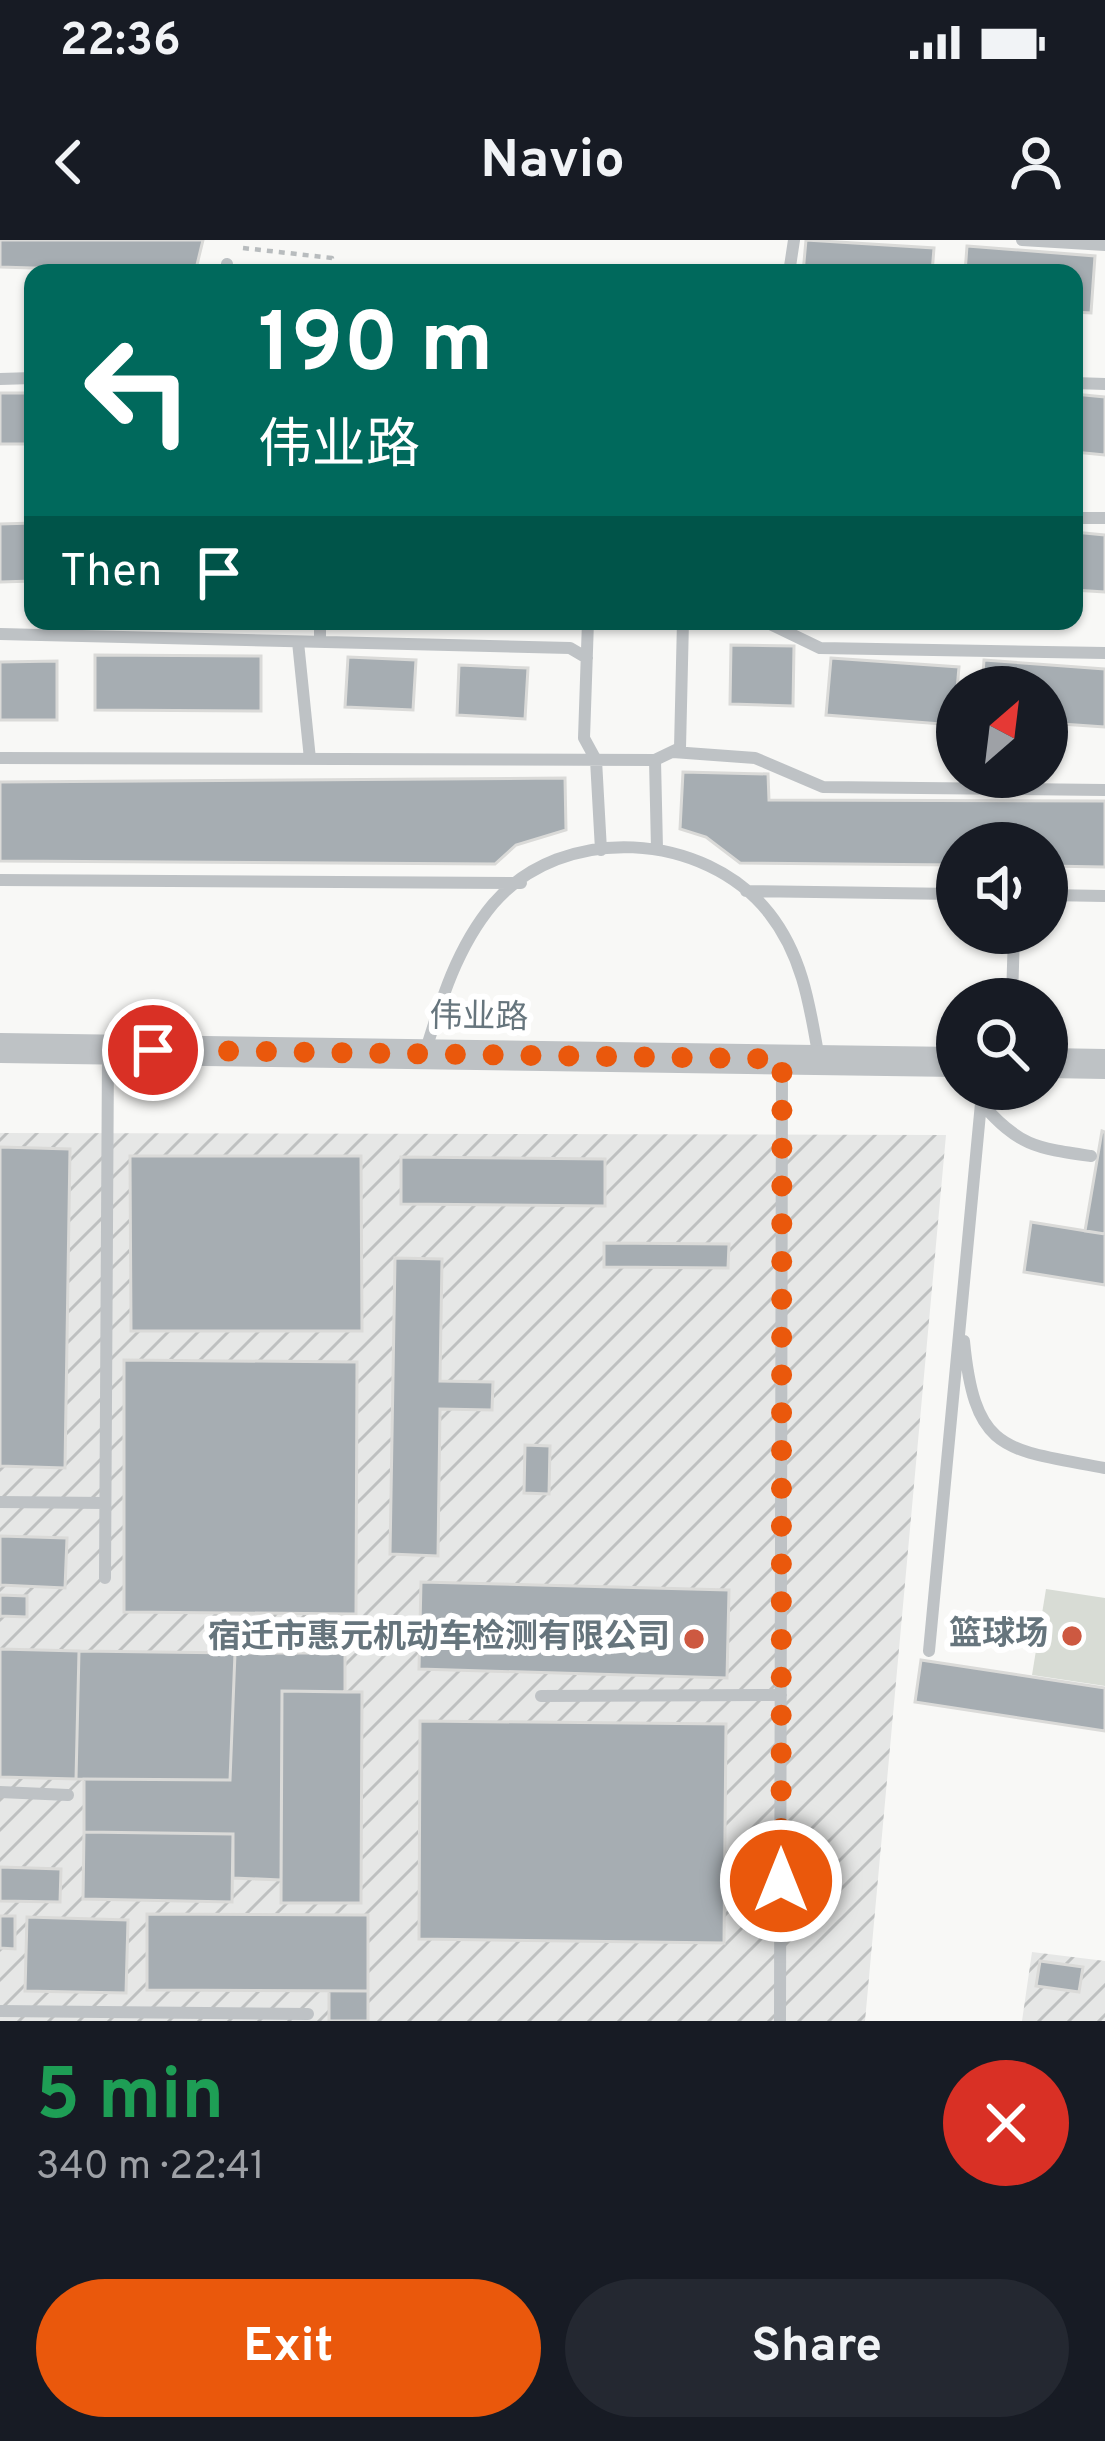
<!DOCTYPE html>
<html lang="en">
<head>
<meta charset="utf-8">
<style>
	:root { --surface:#171b24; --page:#242831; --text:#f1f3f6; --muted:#9ea1a6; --accent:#ea580c }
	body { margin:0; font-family:Overpass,"Noto Sans SC",sans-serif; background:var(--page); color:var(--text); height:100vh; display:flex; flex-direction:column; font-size:45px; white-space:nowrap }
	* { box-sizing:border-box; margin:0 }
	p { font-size:39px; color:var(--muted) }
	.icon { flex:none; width:66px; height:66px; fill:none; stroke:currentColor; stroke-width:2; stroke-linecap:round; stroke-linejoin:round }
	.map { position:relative; height:1781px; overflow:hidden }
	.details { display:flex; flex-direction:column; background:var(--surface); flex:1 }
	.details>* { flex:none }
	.hud { position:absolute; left:24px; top:24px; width:1059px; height:366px; border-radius:24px; box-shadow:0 3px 9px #0004; background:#00695c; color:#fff; overflow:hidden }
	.needle { width:78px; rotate:28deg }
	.tools { position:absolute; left:936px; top:426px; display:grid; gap:24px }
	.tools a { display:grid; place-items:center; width:132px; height:132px; border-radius:50%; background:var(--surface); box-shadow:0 3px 9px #0004; font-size:60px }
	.pin { position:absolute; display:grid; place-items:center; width:102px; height:102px; color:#fff; margin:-51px; border:6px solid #fff; border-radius:50%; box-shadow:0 3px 12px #0007 }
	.me { position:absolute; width:132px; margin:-66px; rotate:0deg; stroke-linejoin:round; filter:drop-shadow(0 0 9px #0008) }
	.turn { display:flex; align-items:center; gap:42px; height:252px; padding:0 36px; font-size:54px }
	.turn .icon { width:156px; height:156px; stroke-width:2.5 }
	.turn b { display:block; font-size:84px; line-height:102px }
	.then { display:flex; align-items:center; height:114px; padding:0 36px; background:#0003; gap:24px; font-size:45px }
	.round { display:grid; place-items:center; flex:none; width:126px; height:126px; border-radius:63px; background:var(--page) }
	.head { display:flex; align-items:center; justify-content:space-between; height:204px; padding:0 36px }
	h1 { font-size:72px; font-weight:700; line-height:90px; color:#1e9e55 }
	.action { display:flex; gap:24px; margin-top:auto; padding:24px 36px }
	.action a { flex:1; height:138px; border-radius:72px; background:var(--accent); color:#fff; font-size:48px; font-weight:700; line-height:138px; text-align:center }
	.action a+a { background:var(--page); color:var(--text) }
	.status { display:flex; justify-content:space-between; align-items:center; height:84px; padding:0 60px; background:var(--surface); direction:ltr }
	.status svg { height:33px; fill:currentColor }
	header { display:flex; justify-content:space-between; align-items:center; height:156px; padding:0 36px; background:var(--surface); font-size:54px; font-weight:700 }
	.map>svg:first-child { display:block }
</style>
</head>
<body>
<div class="status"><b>22:36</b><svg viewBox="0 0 49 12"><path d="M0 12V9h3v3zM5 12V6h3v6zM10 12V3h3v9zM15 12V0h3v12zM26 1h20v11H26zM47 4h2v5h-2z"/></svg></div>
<header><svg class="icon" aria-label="back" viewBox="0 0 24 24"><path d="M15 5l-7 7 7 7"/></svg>Navio<svg class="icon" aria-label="person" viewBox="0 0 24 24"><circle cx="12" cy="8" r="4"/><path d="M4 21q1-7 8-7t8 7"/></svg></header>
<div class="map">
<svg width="1105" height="1781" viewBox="0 0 1105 1781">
	<defs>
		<pattern id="industrial-furrows" width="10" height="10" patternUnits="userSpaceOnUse" patternTransform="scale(3)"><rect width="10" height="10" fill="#e6e7e6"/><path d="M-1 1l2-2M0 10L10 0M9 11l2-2" fill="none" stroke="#bec0c0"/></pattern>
	</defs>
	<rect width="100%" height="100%" fill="#f8f8f6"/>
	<path fill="url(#industrial-furrows)" d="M0,893L946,895L865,1781H0Z
		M1032,1712L1105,1721V1781H1022Z"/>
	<path fill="#d8dcd5" d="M1046,1349L1105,1358V1446L1032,1435Z"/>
	<path fill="#a6adb2" stroke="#dadad8" stroke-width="3" d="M0,0H203L195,33L0,27Z
		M806,0L934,8L932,33H803Z
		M967,6L1095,16L1091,73L1074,72V33H965Z
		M0,153H33V204H0Z
		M1074,154L1105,157V215L1074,212Z
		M33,283V341L0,342V284Z
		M1074,292L1105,295V352L1074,350Z
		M731,405L794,406L793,466L730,464Z
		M95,415L261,416V471L95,470Z
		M348,417L416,420L413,470L345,467Z
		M831,418L959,427L954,485L826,475Z
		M984,420L1105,429V487L1047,483V447H982Z
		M57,421V480H0V422Z
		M459,425L528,428L525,479L457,475Z
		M683,532L768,534L769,560L1105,561V627L1047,626V603H957V625L740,623L706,597L680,589Z
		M565,538L566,590L516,605L495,624L0,621V542Z
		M1102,891L1105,892V994L1085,991Z
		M0,907L70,909L65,1228L0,1226Z
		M130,916H361L362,1091H131Z
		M401,917L605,919V966L401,964Z
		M1031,982L1105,994V1045L1024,1032Z
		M604,1003L729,1004L728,1028L604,1027Z
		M395,1018L442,1019L440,1141L493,1142L492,1170L440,1169L438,1316L390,1314Z
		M124,1120L357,1122L356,1374L124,1372Z
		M525,1205L550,1206L549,1254L524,1253Z
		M0,1296L67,1298L65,1348L0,1345Z
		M421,1342L729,1350L727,1438L419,1429Z
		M0,1355L27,1356V1377L0,1376Z
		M0,1409L79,1411L76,1539L0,1537Z
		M79,1411L235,1413L230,1540L76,1539Z
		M235,1413H345V1452L282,1451L281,1640L233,1638V1594L84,1592V1539L230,1540Z
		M921,1420L1105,1448V1491L915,1462Z
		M282,1451L362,1452L361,1663H281Z
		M420,1481L726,1484L724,1703L419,1699Z
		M84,1592L233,1594L232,1662L83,1659Z
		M0,1627L61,1629L60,1662L0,1661Z
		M147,1674L368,1675V1751L147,1750Z
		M0,1676H15V1709L0,1708Z
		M27,1677L128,1680L126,1753L25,1751Z
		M1040,1721L1083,1727L1079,1752L1036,1746Z
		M329,1751H368V1781H329Z"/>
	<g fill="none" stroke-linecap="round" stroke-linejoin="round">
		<path stroke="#b8bcbe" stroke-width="4.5" stroke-dasharray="6 6" stroke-linecap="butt" d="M243,8L332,18L331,33"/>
		<path stroke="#bec2c5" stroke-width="12" d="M1022,0L1105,5
			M226,33L227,24
			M789,33L794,0
			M0,139L33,138
			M1074,143L1105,144
			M1074,278H1105
			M588,381L584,498L596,520L601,610
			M764,381L820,408L1105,413
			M0,394L570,408L587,418
			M298,402L310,519
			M320,402V381
			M673,512L755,518L823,547L1105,550
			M0,518L655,520L680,508L683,381
			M655,520L657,609
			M0,640L521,643
			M746,651L957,654
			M1047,655L1105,656
			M1012,759L1014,693
			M425,813C441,760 457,707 493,664C563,582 705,592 769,673C803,716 810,767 819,819
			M982,849L981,863C1019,906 1035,908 1091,916
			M964,1101C975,1214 1005,1209 1105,1228
			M0,1262L105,1263
			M105,1338L108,811
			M929,1411L981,863
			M541,1456L781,1455
			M0,1552L68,1555
			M0,1771L308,1774
			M780,1781L782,821"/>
		<path stroke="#bec2c5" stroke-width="30" d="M0,808L957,822
			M1047,823L1105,824"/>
	</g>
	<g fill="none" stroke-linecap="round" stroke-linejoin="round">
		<path stroke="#ea580c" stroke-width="21" stroke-dasharray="0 37.8" d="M153,810L782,819L781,1641"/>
	</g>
	<g fill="#cd5941" stroke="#fff" stroke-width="4.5">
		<circle cx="1072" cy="1396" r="12"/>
		<circle cx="694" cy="1399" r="12"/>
	</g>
	<g text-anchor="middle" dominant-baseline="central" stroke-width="12" stroke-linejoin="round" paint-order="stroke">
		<g font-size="33" fill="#66757d" stroke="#fff">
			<text transform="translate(479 779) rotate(1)">伟业路</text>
		</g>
		<g font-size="33" font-weight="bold" fill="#66757d" stroke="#fff" text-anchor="end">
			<text x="1048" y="1396">篮球场</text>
			<text x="670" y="1399">宿迁市惠元机动车检测有限公司</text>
		</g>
	</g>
</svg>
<div class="tools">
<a><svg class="needle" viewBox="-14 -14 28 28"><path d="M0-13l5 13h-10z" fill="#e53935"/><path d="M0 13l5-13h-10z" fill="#9ea1a6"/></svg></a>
<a><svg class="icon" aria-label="sound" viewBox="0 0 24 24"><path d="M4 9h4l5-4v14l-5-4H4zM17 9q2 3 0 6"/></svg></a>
<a><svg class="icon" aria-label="search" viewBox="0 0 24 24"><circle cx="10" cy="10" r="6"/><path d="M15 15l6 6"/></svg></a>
</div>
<div class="pin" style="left:153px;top:810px;background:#d93025"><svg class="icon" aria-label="arrive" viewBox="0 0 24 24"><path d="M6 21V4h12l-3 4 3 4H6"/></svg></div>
<svg class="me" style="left:781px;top:1641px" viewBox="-20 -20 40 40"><circle r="17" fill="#ea580c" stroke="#fff" stroke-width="3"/><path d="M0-11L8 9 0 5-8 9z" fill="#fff"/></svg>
<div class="hud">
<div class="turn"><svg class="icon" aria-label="left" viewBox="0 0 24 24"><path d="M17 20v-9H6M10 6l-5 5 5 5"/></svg><div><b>190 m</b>伟业路</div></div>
<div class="then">Then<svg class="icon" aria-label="arrive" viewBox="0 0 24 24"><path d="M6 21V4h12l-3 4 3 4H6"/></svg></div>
</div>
</div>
<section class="details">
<div class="head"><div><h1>5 min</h1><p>340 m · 22:41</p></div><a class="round" style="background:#d93025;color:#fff"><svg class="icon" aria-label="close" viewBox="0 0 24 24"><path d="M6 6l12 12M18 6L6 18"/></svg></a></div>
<div class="action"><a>Exit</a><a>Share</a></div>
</section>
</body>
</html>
